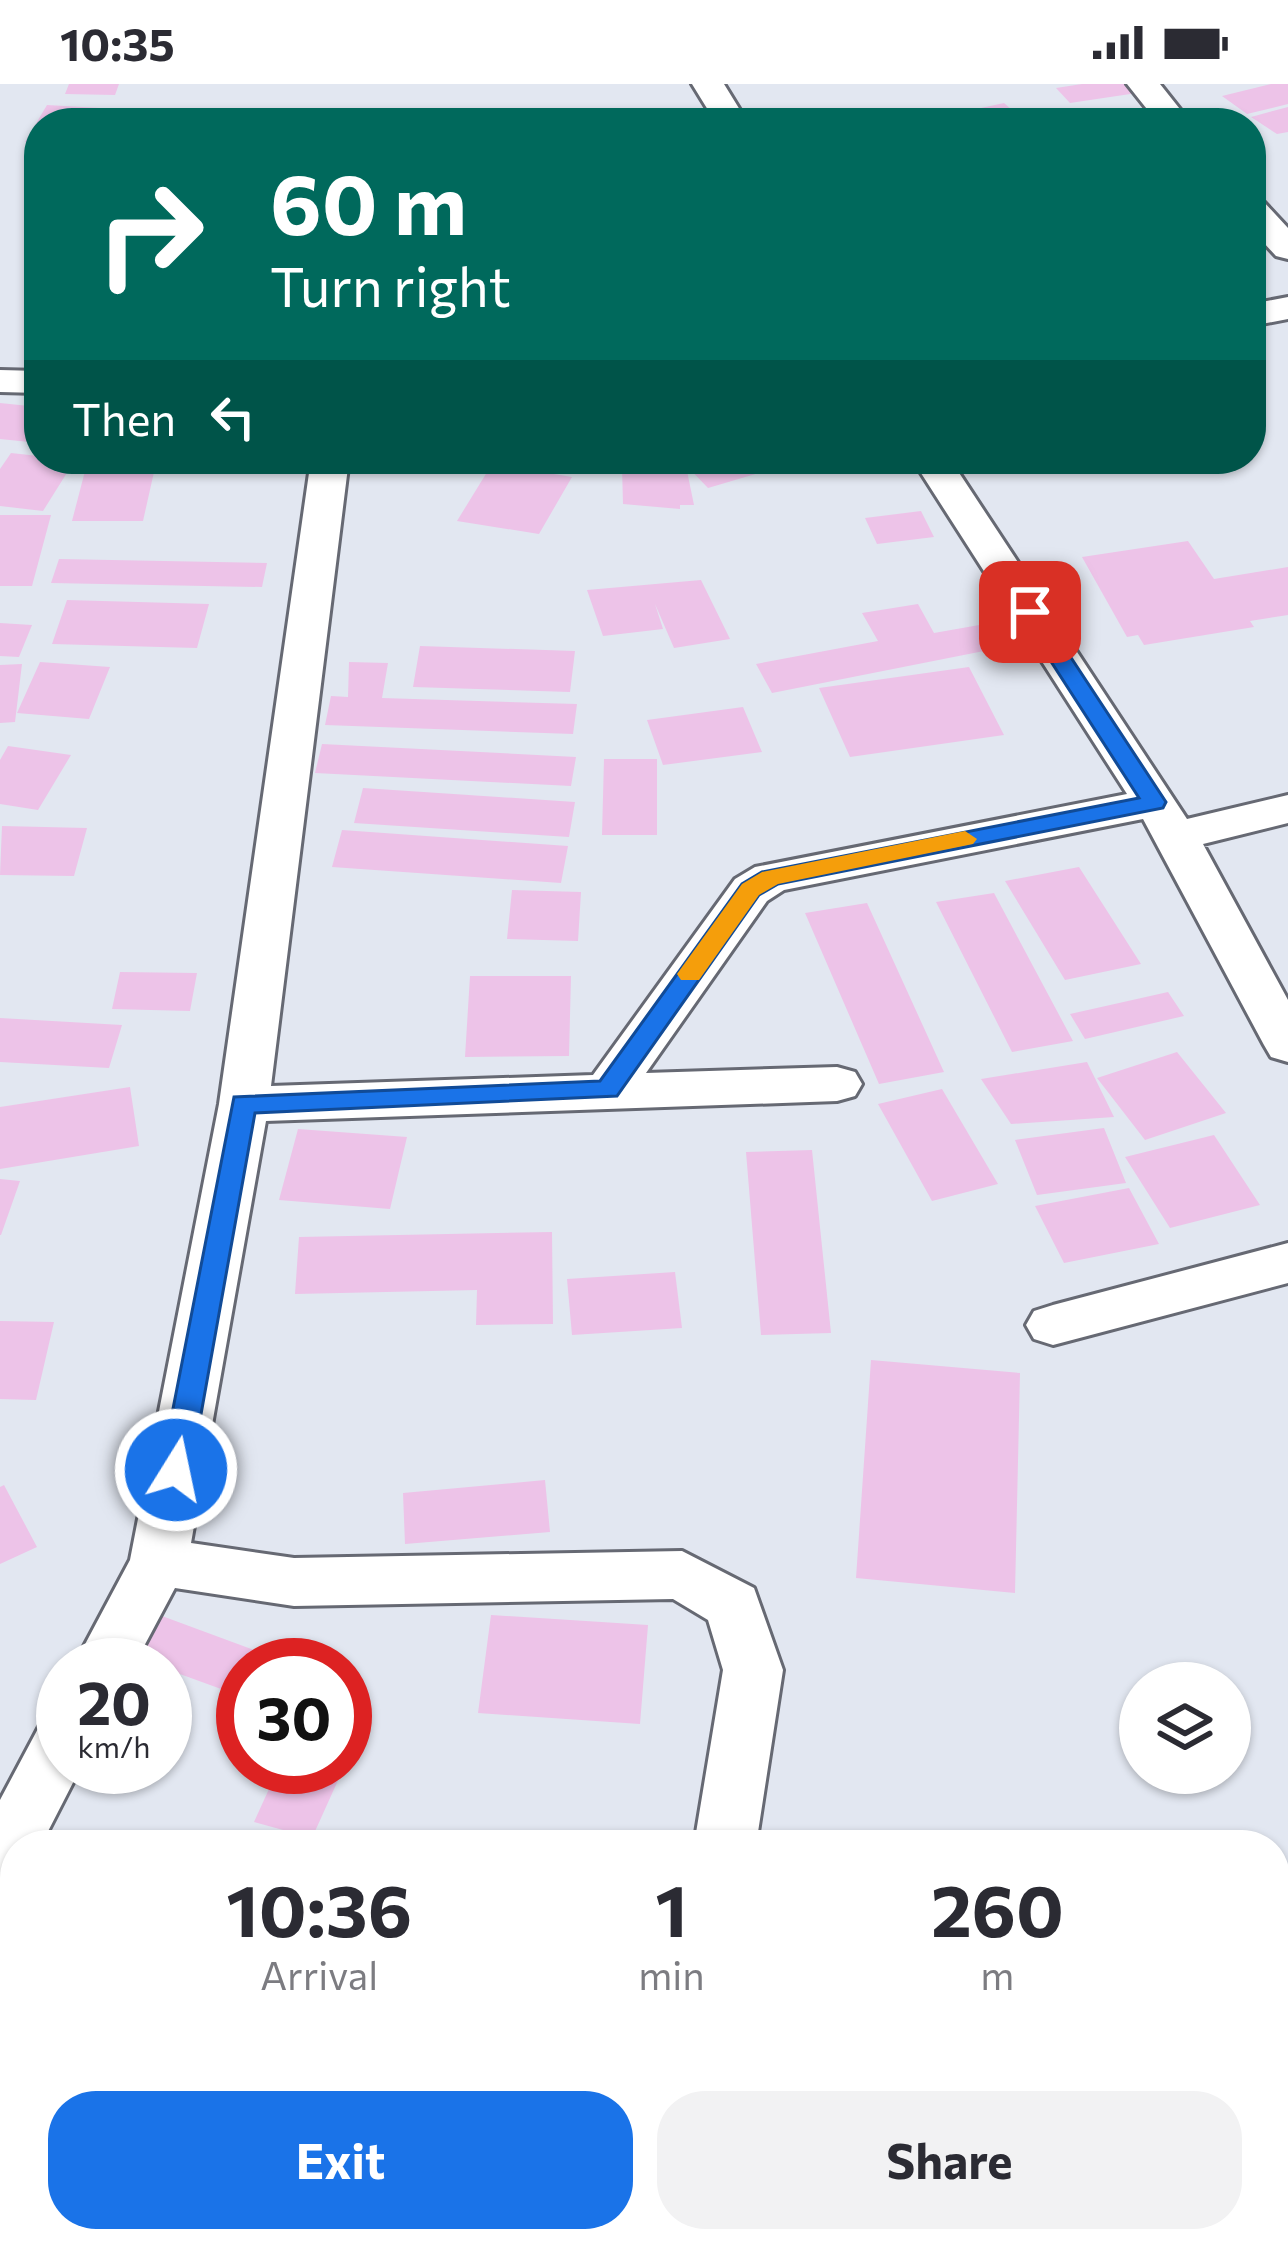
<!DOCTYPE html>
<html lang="en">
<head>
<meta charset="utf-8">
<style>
	:root { --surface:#fff; --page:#f2f2f3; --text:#2b2b33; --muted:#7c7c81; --accent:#1a73e8 }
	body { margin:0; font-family:Commissioner,sans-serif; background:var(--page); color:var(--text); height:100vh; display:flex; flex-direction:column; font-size:45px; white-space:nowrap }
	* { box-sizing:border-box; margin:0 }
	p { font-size:39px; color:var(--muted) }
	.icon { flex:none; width:66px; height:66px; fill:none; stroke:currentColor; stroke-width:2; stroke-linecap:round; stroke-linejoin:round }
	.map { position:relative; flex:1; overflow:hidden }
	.drawer { position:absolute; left:0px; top:1746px; width:1290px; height:423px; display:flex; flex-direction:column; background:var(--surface); border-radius:48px 48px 0 0; box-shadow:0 3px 9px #0004 }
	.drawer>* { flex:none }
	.hud { position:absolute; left:24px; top:24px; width:1242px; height:366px; border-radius:48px; box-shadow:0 3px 9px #0004; background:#00695c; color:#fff; overflow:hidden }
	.buttons { position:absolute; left:1119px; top:1578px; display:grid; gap:24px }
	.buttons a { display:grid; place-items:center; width:132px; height:132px; border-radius:50%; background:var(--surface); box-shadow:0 3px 9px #0004; font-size:60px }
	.speed { position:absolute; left:36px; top:1554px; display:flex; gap:24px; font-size:60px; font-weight:700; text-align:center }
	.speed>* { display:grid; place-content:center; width:156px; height:156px; border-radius:50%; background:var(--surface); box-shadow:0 3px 9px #0004; line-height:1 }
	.speed small { font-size:30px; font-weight:400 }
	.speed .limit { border:18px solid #d22; background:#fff; color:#111 }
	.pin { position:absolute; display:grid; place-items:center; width:102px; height:102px; color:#fff; margin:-51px; border-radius:24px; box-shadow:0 6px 18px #0006 }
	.me { position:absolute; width:132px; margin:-66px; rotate:10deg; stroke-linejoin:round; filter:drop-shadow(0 0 9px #0008) }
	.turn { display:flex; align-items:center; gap:42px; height:252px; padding:0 48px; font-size:54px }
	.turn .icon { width:156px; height:156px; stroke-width:2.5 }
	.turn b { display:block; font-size:84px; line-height:102px }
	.then { display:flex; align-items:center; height:114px; padding:0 48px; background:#0003; gap:24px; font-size:45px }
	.eta { display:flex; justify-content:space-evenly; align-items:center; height:204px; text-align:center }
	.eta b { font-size:72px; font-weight:700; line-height:84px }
	.action { display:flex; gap:24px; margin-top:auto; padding:24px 48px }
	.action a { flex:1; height:138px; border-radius:48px; background:var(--accent); color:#fff; font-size:48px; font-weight:700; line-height:138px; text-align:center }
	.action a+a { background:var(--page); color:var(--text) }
	.status { display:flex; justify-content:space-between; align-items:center; height:84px; padding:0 60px; background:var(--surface); direction:ltr }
	.status svg { height:33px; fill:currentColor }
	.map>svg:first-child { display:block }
</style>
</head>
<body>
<div class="status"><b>10:35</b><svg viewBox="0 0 49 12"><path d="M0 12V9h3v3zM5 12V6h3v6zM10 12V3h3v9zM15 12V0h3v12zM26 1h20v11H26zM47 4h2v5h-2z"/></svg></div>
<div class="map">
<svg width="1288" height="2168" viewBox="0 0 1288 2168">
	<rect width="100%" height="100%" fill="#e2e7f1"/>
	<path fill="#edc3e8" d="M69,0H119L115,11L65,10Z
		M1082,0H1128L1137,9L1070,19L1056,4Z
		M1271,0H1288V20L1247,30L1222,12Z
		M1004,19L1027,39H970L958,29Z
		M47,21L118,25L110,39H39V59L25,58Z
		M1288,23V48L1277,50L1251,33Z
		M655,25L667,39H588V37Z
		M0,319L39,323V359L0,355Z
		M11,369L75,376L43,427L0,422V385Z
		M680,375H803V376L708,404Z
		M492,380L572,393L539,450L457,437Z
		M686,382L694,421H680V425L623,420L622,383Z
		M85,387L154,388L143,437H72Z
		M921,427L934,453L877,460L865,434Z
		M0,431H51L32,502H0Z
		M1188,457L1214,495L1288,483V531L1250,537L1254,543L1144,561L1138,551L1127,553L1082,473Z
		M59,475L267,479L262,503L51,499Z
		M701,496L730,555L674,564L655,520L663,545L603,552L587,506Z
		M67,516L209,520L197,564L52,560Z
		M918,520L934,549L985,540L999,564L772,609L756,580L878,557L862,529Z
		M0,539L32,541L19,573L0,572Z
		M420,562L575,567L570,608L413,603Z
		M40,578L110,583L89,635L17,629Z
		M349,578L388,579L382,614L577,620L573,650L325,641L331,612L348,613Z
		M22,580L15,638L0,639V581Z
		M969,583L1004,651L850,673L819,604Z
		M743,623L762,668L663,681L647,636Z
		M322,660L576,673L571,702L315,689Z
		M8,662L71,671L38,726L0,720V676Z
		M604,675H657V751H602Z
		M363,704L575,718L569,753L354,739Z
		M2,742L87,744L74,792L0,791Z
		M342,746L568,762L561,799L332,783Z
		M1079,783L1141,880L1065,896L1005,797Z
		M512,806L581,808L578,857L507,855Z
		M994,809L1073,957L1012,968L936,818Z
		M867,819L944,988L879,1000L805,829Z
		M120,888L197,889L190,927L112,925Z
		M470,892H571L569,972L465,973Z
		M1168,908L1184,932L1085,955L1070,930Z
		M0,934L122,941L109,984L0,978Z
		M1177,968L1226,1029L1145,1056L1097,994Z
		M1087,978L1114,1033L1011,1040L981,995Z
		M130,1003L139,1062L0,1085V1023Z
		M942,1005L998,1100L932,1117L878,1020Z
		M1104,1044L1126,1099L1037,1111L1015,1056Z
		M298,1045L407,1053L390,1125L279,1116Z
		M1214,1051L1260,1121L1170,1144L1125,1073Z
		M812,1066L831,1249L761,1251L746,1068Z
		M0,1095L20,1097L1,1151H0Z
		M1129,1104L1159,1160L1064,1179L1035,1122Z
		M552,1148L553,1240L476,1241L477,1206L295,1210L299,1153Z
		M675,1188L682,1244L572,1251L567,1195Z
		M0,1237L54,1238L36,1316L0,1315Z
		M871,1276L1020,1289L1015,1509L856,1494Z
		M545,1396L550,1448L405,1460L403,1409Z
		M4,1401L37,1463L0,1480V1403Z
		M491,1531L648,1541L640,1640L478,1629Z
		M162,1532L295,1581H243V1613L136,1574Z
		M345,1614L371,1621L345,1680Z
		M279,1683H344L312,1754L254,1738Z
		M0,1908L15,1911V1982L0,2019Z
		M9,2091L15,2095V2154H102L122,2168H0V2103Z
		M1128,2154H1205L1212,2168H1136Z"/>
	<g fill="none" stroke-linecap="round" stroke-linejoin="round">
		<defs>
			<path id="minor" d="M692,0H724L748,39H716Z
				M1127,0H1160L1191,39H1158Z
				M1251,114L1263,117L1288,144V175L1276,172L1251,145Z
				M1288,213V235L1251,242V220Z
				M0,286L39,287V309L0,308Z
				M311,375H349L271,1002L593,991L735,795L755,783L1127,710L912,375H950L1187,735L1288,711V739L1203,760L1288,916V978L1271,973L1264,961L1143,735L784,806L767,817L646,989L837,983L855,988L862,1000L855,1012L837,1017L266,1037L191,1459L294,1474L682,1467L754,1504L783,1586L756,1761H694L723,1586L708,1536L673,1515L294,1522L175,1504L134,1581H74L130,1476L219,1020Z
				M1288,1159V1199L1053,1261L1034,1255L1026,1241L1034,1227L1053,1221Z
				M63,1632V1683H81L41,1761H15V1800L0,1805V1716L41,1639Z
				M627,2154H697L694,2168H624Z"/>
		</defs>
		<use href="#minor" stroke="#666973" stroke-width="6"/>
		<use href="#minor" fill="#fff" fill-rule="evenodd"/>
	</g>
	<path fill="#1a73e8" stroke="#114b97" stroke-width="3" d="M1030,521L1041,528L1166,718L1163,724L778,800L759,811L617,1012L255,1029L191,1386L186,1395H165L161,1386L234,1013L600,997L742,800L762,788L1139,714L1019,528Z"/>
	<path fill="#f59e0b" d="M965,747L977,755L973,760L778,800L759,811L699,896H681L677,890L742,800L762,788Z"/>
</svg>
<div class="buttons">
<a><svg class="icon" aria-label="layers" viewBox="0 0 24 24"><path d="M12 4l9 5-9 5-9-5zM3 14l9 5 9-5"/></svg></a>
</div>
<div class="speed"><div>20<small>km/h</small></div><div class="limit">30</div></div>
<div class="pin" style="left:1030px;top:528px;background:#d93025"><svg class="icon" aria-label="arrive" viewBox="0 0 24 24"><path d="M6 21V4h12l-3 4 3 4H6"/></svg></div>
<svg class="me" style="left:176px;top:1386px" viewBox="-20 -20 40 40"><circle r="17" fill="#1a73e8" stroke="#fff" stroke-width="3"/><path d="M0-11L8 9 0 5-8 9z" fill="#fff"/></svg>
<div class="hud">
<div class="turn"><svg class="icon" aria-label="right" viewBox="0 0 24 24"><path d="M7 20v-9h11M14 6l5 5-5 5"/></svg><div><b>60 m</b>Turn right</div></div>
<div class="then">Then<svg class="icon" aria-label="left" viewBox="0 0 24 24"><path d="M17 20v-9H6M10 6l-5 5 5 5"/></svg></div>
</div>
<section class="drawer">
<div class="eta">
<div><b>10:36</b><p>Arrival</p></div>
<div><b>1</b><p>min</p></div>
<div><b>260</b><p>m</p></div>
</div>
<div class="action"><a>Exit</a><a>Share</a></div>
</section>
</div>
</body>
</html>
